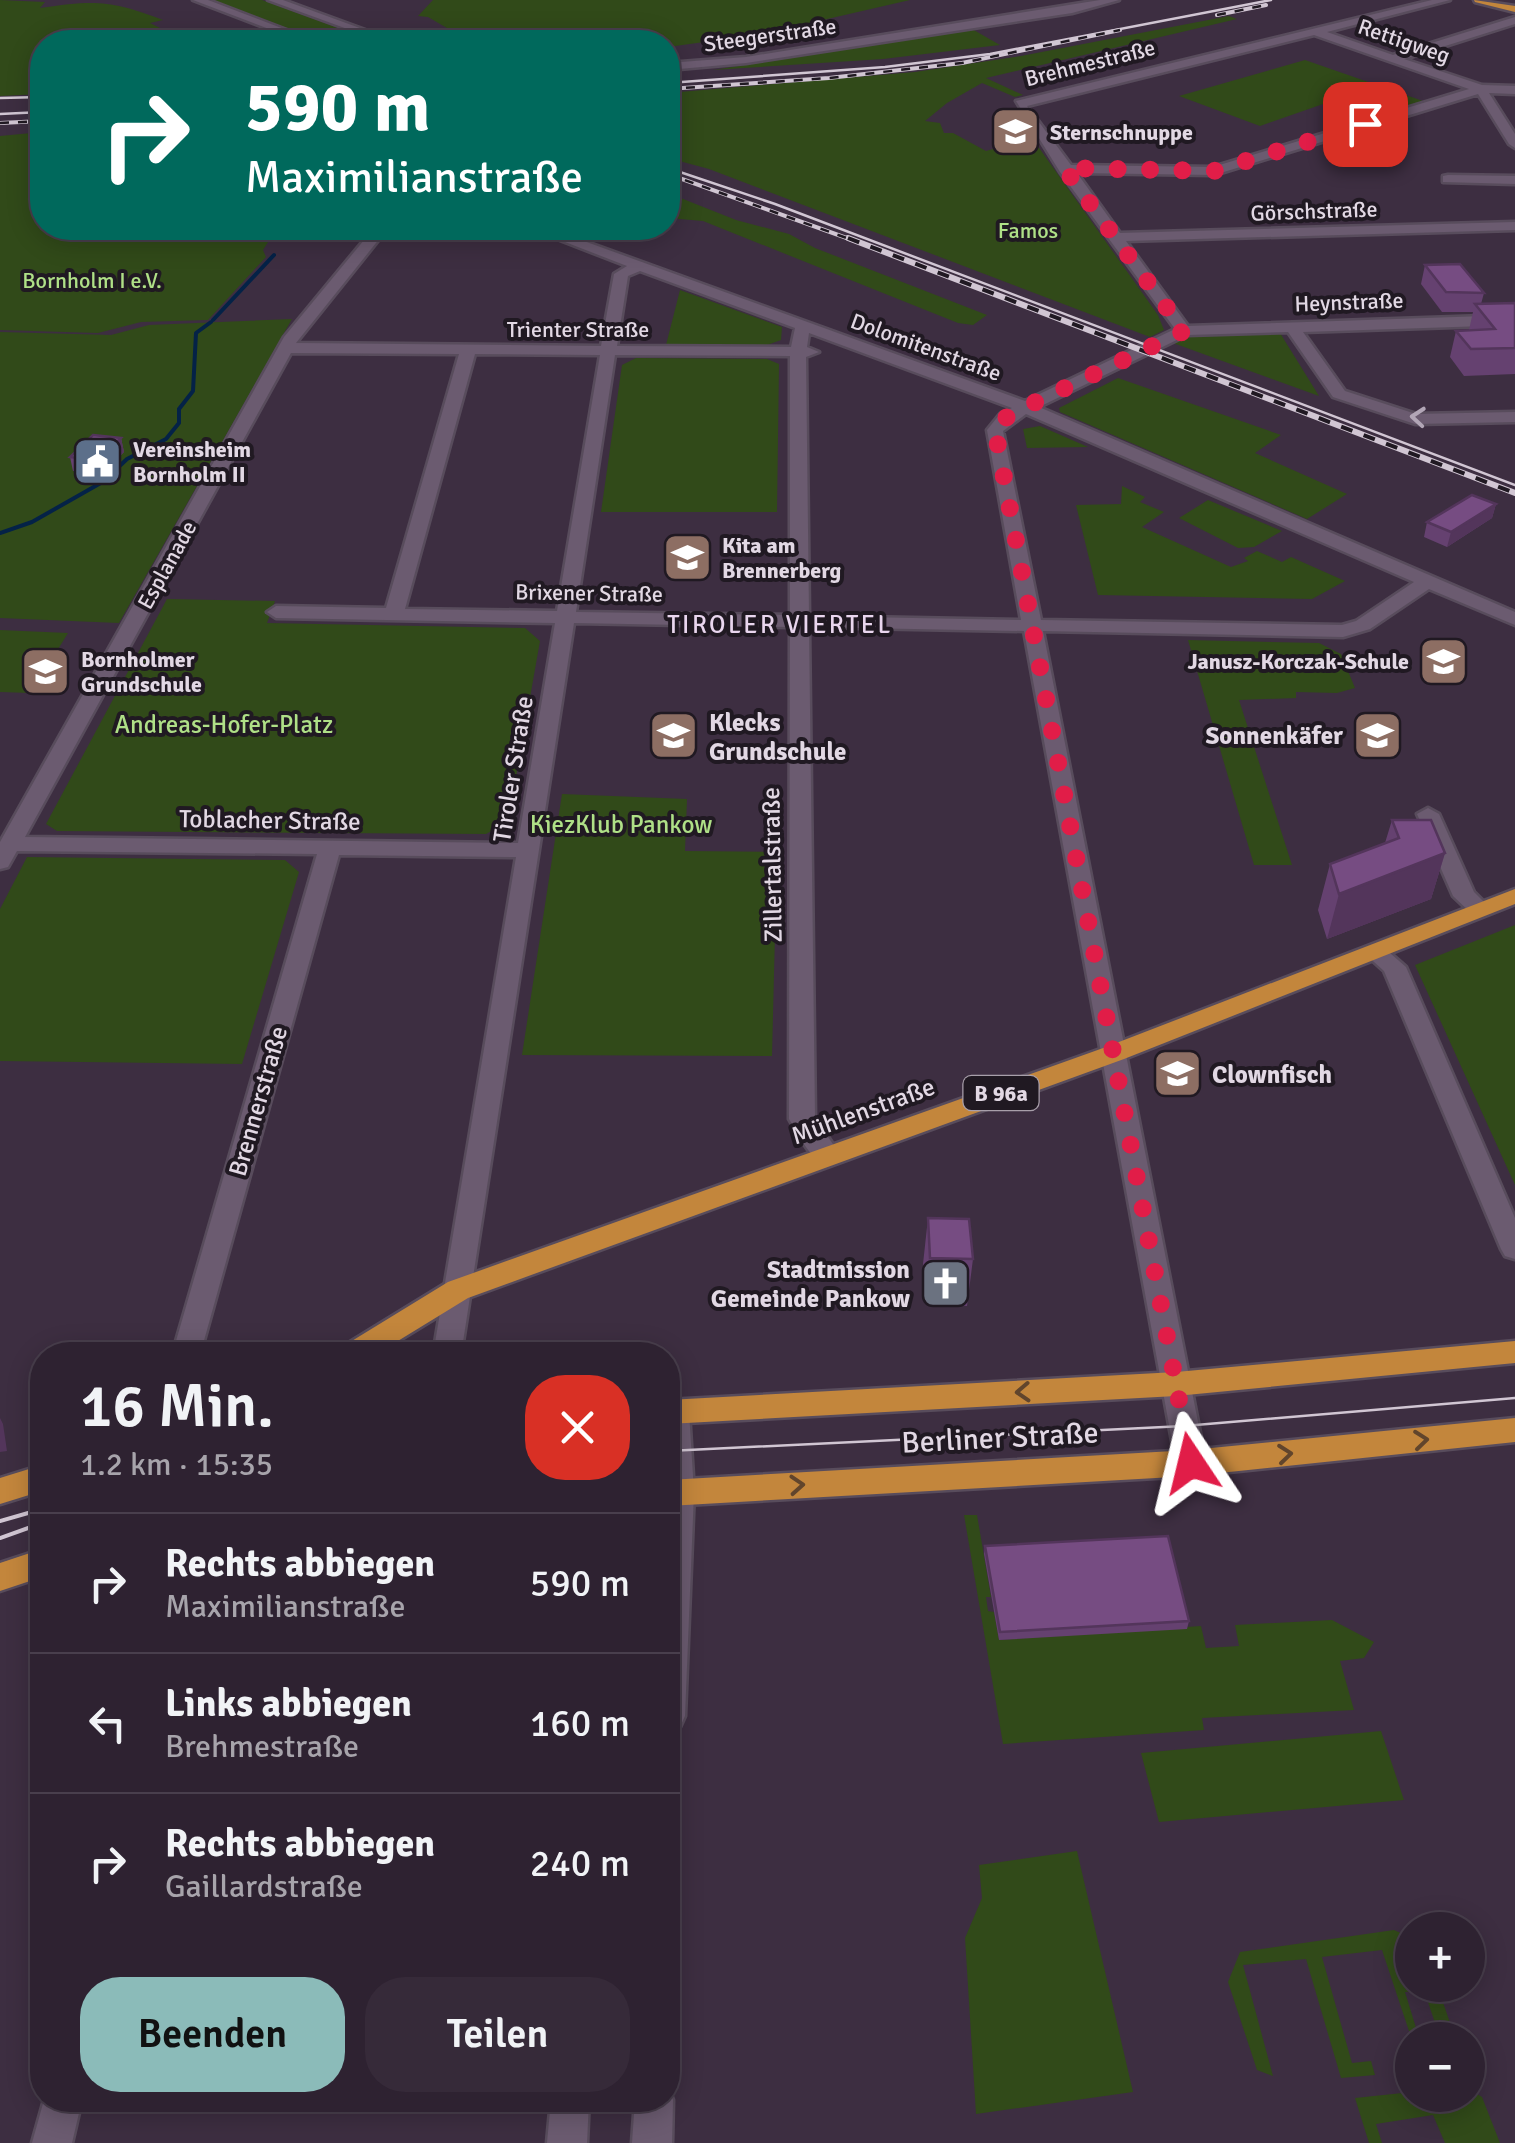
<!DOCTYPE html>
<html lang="de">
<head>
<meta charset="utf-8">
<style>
	:root { --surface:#2e2231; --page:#362a39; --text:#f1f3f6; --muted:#a7a4ab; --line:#493f4d; --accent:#8bbbb9 }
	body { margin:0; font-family:Signika,sans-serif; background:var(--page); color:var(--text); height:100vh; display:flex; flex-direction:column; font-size:38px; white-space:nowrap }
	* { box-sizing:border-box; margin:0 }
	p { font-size:32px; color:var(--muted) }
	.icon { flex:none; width:55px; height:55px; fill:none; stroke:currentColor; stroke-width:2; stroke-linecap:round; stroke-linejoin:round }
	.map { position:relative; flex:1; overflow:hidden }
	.side { position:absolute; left:30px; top:1342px; width:650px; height:770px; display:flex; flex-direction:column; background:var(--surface); border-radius:40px; box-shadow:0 5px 25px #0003,0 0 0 2px var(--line) }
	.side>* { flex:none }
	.guide { position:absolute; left:30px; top:30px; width:650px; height:210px; border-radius:40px; box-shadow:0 5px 25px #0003,0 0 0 2px var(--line); background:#00695c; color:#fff; overflow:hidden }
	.fabs { position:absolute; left:1395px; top:1912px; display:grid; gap:20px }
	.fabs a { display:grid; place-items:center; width:90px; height:90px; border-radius:50%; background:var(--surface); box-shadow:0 5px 25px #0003,0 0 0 2px var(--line); font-size:50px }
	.pin { position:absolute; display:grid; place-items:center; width:85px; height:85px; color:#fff; margin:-42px; border-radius:20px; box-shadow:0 5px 15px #0006 }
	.me { position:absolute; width:110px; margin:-55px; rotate:350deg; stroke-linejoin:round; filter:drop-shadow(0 0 8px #0008) }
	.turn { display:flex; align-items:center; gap:35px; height:210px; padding:0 50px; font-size:45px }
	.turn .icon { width:130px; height:130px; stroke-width:2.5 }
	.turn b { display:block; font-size:70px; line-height:85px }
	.round { display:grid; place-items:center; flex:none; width:105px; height:105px; border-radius:40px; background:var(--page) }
	.summary { display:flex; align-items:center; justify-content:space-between; height:170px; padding:0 50px }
	h1 { font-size:60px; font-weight:600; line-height:75px }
	.primary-button { display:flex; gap:20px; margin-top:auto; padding:20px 50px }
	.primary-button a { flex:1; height:115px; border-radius:40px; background:var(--accent); color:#111; font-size:40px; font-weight:600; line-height:115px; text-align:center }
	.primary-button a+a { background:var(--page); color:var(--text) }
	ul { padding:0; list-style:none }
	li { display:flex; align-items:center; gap:30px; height:140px; padding:0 50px; border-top:2px solid var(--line) }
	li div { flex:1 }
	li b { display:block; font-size:38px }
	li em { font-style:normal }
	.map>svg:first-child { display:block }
</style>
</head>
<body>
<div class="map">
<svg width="1515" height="2143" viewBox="0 0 1515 2143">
	<rect width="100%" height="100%" fill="#3d2e41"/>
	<path fill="#314a19" d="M0,0L45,2L40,8C95,0 111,0 163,20L150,23L160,28L103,42H42V94L0,96Z
		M213,0H262L360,36L324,42Z
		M433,0H910L762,34L668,47V42H505L459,35L428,17L418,16Z
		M1229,16L1237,19L986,78L1023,95L1015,97L982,83L947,103L925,121L940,123L944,133H953L986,151L1032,138L1158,315L1164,330L1150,337L709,169L668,158V93L915,72L1021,56Z
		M972,29L1000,45L883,59L713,70Z
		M1305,60L1423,101L1372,116L1326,103L1260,126L1179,96Z
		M42,132V228H277L263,250L266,257L208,320L141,322L98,333L0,330V136Z
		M668,193L736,220L789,234L815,248L987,315L973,325L958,323L703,221L668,218Z
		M680,290L782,327L781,340L767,345H666Z
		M292,319L119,623L0,618V332L111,335L149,325Z
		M1280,333L1319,396L1173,343L1187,336Z
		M636,358L767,359L779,364L777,512H601L622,365Z
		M1118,378L1281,435L1255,453L1347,494L1307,519L1060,412L1059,408Z
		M1040,426L1088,447L1027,448L1023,429Z
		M1122,486L1145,497L1140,502L1164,512L1142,527L1231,567L1248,561L1244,558L1257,551L1282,562L1291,557L1345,581L1312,599L1098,595L1076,505L1121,504Z
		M1208,500L1282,531L1254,547L1238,548L1179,518Z
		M167,599L275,601L267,623L525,628L540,641L508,822L486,834L57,831L46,824Z
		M0,630L68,633L31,693L0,692Z
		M1188,640L1319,643L1341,654L1355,688L1337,693L1296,692V698L1239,700L1292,865H1254Z
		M562,794L687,799L685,851L777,852L772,1056L522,1055Z
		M27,857L285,860L299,872L242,1064L0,1061V909Z
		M1515,925V1185L1415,965Z
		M964,1515H977L991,1597H986L988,1611L994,1612L999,1640L1201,1626L1206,1648L1239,1646L1235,1625L1332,1620L1374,1642L1364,1658L1340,1661L1354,1710L1202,1718L1204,1730L1003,1744Z
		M1381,1731L1404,1800L1159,1822L1141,1753Z
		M1077,1851L1133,2092L976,2114L965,1938L982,1898L979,1865Z
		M1394,1930L1412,1938V1985H1437L1456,2040H1450L1447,2028L1437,2029L1424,1990L1405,1992L1417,2031H1409L1382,1950L1322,1957L1352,2063L1371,2061L1375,2075L1341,2078L1306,1959L1243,1965L1273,2076L1257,2070L1228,1982L1240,1952Z
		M1468,2089L1482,2097L1500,2143H1445L1433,2115L1376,2124L1382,2143H1369L1355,2098L1412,2092L1468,2095Z"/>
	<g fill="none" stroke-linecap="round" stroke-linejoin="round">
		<path stroke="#042247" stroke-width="4" d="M213,320L274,255
			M109,476L127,459L166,439L179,423V409L193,391L196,333L211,322
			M0,533L32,522L106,480"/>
		<defs>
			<path id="minor" d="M193,0H208L318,42H303Z
				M268,0H283L398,42H383Z
				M1100,0H1119L1072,13L746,63L668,70V63L746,57Z
				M1432,0H1450L1327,32L1393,55L1515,17V24L1404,59L1482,85L1515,86V94L1489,93L1515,134V148L1509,144L1478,94L1214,175L1077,173L1120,233L1515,222V230L1126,241L1188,326L1515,315V325L1303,332L1345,391L1416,414L1515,412V422L1415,424L1333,397L1288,332L1187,335L1039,407L1515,612V625L1429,589L1370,629L1343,637L1043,631L1206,1463L1202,1472L1191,1476L1180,1472L1176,1463L1024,631L809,627L815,1118L841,1156L837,1163C814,1170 800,1137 789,1119L790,627L574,623L461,1355H433L516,857L339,855L200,1355H172L317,854L17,851L8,867L0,869V842L284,337L374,228H388L296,343L601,346L614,274L627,266L529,228H548L1025,401L1175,329L1060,172L1016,101ZM1314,35L1469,89L1213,167L1071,165L1027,106ZM640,271L795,328L791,347L617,346L628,276ZM809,333L1012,408L1000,414L987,430L1021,620L809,616L806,357L819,352L807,347ZM291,353L459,354L386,608L276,606L267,612L276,618L555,623L518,843L25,837ZM475,354L600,355L557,611L405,609ZM615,355L790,356V615L576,612ZM1026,414L1414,582L1356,621L1342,625L1041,620L1003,431Z
				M1448,175L1515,176V184L1443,182V176Z
				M1428,808L1439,814L1474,892L1491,909L1488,914H1472L1453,896L1417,814Z
				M1375,944L1383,947L1406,967L1515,1218V1259L1505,1256L1501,1249L1384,971L1363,952Z
				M674,1400L684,1403L689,1412L694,1492L685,1716L680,1727L668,1732V1402Z
				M668,2086L673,2100L672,2143H632L635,2100H668Z
				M44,2100H82L72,2143H32Z
				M551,2100H589L587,2143H547Z"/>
			<path id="major" d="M1474,0L1515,6V12L1475,2Z
				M1515,889V904L1124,1059L468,1298L375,1355H338L342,1347L448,1282L1106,1047Z
				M1515,1341V1363L1176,1396L668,1424V1400L1176,1372Z
				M1515,1418V1442L1191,1476L668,1506V1480L1191,1450Z
				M42,1465V1491L0,1504V1478Z
				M42,1549V1577L0,1591V1563Z"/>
		</defs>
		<use href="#minor" stroke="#584c5c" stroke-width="5"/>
		<use href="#major" stroke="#584c5c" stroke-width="5"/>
		<use href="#minor" fill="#6b5b70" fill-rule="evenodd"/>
		<use href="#major" fill="#c3863c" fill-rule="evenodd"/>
		<path stroke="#d1c6d3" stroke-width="2.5" d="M668,83L885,67L990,54L1271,0
			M0,98L42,97
			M0,114L42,112
			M668,168L775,204L1515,485
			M668,1451L1184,1426L1515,1398"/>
		<path stroke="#d1c6d3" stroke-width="4" d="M0,1521L42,1509
			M0,1538L42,1523"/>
		<defs>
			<path id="rail-far1" d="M1217,15L1266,5
				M668,89L829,78L962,63L1120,30
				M0,123L42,121
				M668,174L855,241"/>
			<path id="rail" d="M848,238L1515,493"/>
		</defs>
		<use href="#rail-far1" stroke="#d1c6d3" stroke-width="4"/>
		<use href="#rail" stroke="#d1c6d3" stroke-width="6"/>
		<use href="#rail-far1" stroke="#201922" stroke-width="2.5" stroke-dasharray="9" stroke-linecap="butt"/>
		<use href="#rail" stroke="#201922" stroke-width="4" stroke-dasharray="12" stroke-linecap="butt"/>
	</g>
	<path fill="#654170" d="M1425,265L1484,293L1481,304L1515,303V374L1464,376L1450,357L1456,331L1469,330L1473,312H1442L1421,284Z
		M121,438L124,452L102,474L73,471L70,457Z
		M1496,504L1492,518L1447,547L1424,537L1427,522Z
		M1392,820L1445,853L1431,899L1327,939L1318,910L1330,864L1385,843Z
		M928,1218L973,1259L967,1306L926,1304L923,1264Z
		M985,1546L1189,1621L1187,1629L999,1640L984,1554Z"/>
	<path fill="#53355b" d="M121,438L124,452L102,474L98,460Z
		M1496,504L1492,518L1447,547L1451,532Z
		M1445,853L1431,899L1327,939L1339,894Z
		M0,1418L3,1424L7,1451L0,1452Z"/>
	<path fill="#764c82" stroke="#53355b" stroke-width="2.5" d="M1460,264L1484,293L1446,292L1425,265Z
		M1515,303V348L1471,349L1456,331L1495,329L1475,304Z
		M93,435L121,438L98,460L70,457Z
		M1472,495L1496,504L1451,532L1427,522Z
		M1392,820H1431L1445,853L1339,894L1330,864L1399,838Z
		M928,1218L969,1219L973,1259L930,1258Z
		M1168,1536L1189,1621L1000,1632L985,1546Z"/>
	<defs><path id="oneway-chevron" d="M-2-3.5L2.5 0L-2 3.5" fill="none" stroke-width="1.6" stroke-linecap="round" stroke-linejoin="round" transform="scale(2.5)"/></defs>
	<use stroke="#b2a6b6" href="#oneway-chevron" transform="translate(1418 417) rotate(-175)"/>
	<g stroke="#61452c">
		<use href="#oneway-chevron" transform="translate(1023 1392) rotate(177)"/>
		<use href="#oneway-chevron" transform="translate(1421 1440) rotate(-6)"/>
		<use href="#oneway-chevron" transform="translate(1285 1454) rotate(-6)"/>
		<use href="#oneway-chevron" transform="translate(797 1485) rotate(-4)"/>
	</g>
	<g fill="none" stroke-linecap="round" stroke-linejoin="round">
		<path stroke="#e11d48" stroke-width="18" stroke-dasharray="0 32.4" d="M1191,1463L995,430L998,423L1015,412L1184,331L1064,168L1214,171L1365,124"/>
	</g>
	<defs>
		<symbol id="school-square" viewBox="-11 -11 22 22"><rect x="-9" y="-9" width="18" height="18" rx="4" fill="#8d6e63" stroke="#201922"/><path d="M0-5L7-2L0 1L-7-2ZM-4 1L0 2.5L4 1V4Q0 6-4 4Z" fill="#fff"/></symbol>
		<symbol id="civic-square" viewBox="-11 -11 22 22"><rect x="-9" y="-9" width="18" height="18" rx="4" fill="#5c6f8a" stroke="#201922"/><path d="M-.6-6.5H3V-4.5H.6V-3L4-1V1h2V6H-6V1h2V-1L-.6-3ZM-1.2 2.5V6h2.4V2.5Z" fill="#fff"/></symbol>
		<symbol id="church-square" viewBox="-11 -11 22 22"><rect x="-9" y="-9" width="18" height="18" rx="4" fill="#6b7280" stroke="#201922"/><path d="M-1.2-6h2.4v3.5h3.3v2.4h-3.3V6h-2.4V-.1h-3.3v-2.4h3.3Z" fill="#fff"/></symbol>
	</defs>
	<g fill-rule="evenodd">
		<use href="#school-square" x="988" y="104" width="55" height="55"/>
		<use href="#civic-square" x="70" y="434" width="55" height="55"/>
		<use href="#school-square" x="660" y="530" width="55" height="55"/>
		<use href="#school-square" x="1416" y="634" width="55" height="55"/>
		<use href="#school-square" x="18" y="644" width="55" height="55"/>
		<use href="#school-square" x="1350" y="708" width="55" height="55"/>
		<use href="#school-square" x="646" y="708" width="55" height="55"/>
		<use href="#school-square" x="1150" y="1046" width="55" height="55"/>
		<use href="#church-square" x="918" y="1256" width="55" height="55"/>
	</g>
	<g text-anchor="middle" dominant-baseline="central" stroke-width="8" stroke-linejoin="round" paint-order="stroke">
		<g font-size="22" fill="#e2d8e4" stroke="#201922">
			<text transform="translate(770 35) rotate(-8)">Steegerstraße</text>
			<text transform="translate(1404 41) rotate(19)">Rettigweg</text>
			<text transform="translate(1090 63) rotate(-14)">Brehmestraße</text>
			<text transform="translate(1314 211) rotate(-2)">Görschstraße</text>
			<text transform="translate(1349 302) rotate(-2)">Heynstraße</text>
			<text x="578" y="329">Trienter Straße</text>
			<text transform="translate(926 347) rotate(20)">Dolomitenstraße</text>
			<text transform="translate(167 565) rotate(-61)">Esplanade</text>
			<text transform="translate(589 593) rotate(1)">Brixener Straße</text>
		</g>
		<g font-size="22" font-weight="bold" fill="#e2d8e4" stroke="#201922" text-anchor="start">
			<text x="1050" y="132">Sternschnuppe</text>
			<text x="133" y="449">Vereinsheim<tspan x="133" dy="25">Bornholm II</tspan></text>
			<text x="722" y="545">Kita am<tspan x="722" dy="25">Brennerberg</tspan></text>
			<text x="81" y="659">Bornholmer<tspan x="81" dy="25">Grundschule</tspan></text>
			<text x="1409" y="661" text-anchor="end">Janusz-Korczak-Schule</text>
		</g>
		<g font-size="22" fill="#afe087" stroke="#201922">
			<text x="1028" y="230">Famos</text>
			<text x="92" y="280">Bornholm I e.V.</text>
		</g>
		<rect fill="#201922" stroke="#a89faa" stroke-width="2.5" x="963.5" y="1076" width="75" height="34" rx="8"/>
		<g font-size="22" font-weight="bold" fill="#e2d8e4">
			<text x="1001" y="1093">B 96a</text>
		</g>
		<g font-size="25" letter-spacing="2.5" fill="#e9d6ee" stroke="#201922">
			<text x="780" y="624">TIROLER VIERTEL</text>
		</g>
		<g font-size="25" font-weight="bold" fill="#e2d8e4" stroke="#201922" text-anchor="start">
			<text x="709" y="722">Klecks<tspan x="709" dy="29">Grundschule</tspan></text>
			<text x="1343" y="735" text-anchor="end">Sonnenkäfer</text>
			<text x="1212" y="1074">Clownfisch</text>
			<text x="910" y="1269" text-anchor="end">Stadtmission<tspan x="910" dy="29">Gemeinde Pankow</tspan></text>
		</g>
		<g font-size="25" fill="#afe087" stroke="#201922">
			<text x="224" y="724">Andreas-Hofer-Platz</text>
			<text x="621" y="824">KiezKlub Pankow</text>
		</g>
		<g font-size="25" fill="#e2d8e4" stroke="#201922">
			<text transform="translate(513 769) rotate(-81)">Tiroler Straße</text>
			<text transform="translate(270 820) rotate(1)">Toblacher Straße</text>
			<text transform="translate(772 865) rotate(-91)">Zillertalstraße</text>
			<text transform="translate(258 1101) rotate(-74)">Brennerstraße</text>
			<text transform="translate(863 1111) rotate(-20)">Mühlenstraße</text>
		</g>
		<g font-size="30" fill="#e2d8e4" stroke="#201922">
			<text transform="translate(1000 1438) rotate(-3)">Berliner Straße</text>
		</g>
	</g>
</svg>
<div class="fabs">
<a>+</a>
<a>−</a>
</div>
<div class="pin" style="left:1365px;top:124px;background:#d93025"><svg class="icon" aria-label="arrive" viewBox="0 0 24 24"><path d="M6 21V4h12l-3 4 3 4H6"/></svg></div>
<svg class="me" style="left:1191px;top:1463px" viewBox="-20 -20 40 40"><path d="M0-17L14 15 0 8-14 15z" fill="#e11d48" stroke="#fff" stroke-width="4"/></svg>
<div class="guide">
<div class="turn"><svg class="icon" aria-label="right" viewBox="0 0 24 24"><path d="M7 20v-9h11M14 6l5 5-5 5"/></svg><div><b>590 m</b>Maximilianstraße</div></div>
</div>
<section class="side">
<div class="summary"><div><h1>16 Min.</h1><p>1.2 km · 15:35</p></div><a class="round" style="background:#d93025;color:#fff"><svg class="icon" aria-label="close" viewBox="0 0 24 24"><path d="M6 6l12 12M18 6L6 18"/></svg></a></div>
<ul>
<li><svg class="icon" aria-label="right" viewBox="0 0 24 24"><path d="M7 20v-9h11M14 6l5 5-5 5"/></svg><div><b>Rechts abbiegen</b><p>Maximilianstraße</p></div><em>590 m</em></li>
<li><svg class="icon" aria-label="left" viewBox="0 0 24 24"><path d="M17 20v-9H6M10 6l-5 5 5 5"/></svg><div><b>Links abbiegen</b><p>Brehmestraße</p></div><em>160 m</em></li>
<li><svg class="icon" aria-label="right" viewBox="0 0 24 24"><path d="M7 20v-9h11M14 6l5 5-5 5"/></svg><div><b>Rechts abbiegen</b><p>Gaillardstraße</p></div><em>240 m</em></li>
</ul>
<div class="primary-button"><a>Beenden</a><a>Teilen</a></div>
</section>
</div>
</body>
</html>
